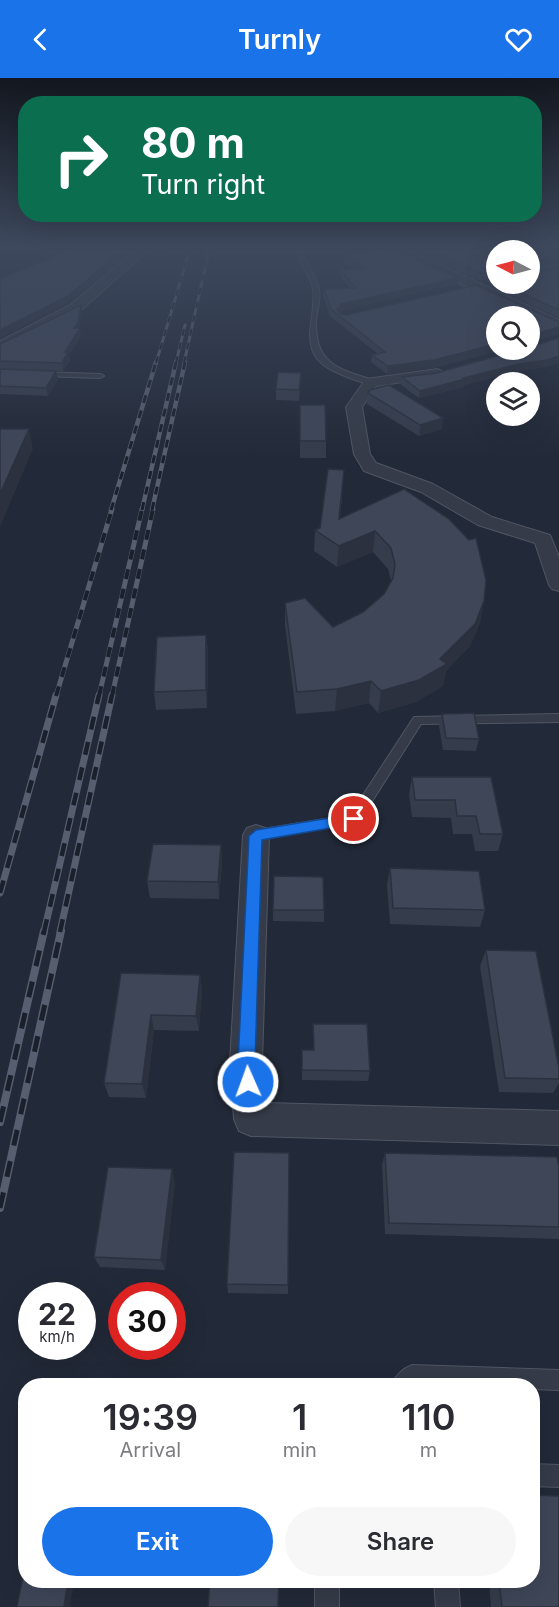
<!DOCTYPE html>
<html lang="en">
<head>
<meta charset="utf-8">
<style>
	:root { --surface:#fff; --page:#f7f7f7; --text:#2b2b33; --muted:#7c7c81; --accent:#1a73e8 }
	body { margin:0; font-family:Inter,sans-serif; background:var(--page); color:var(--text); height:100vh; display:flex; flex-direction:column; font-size:22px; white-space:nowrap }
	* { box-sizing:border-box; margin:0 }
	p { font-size:20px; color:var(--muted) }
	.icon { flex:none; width:33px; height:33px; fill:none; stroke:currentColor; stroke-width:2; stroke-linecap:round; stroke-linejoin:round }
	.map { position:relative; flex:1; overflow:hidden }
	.sheet { position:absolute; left:18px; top:1300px; width:522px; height:210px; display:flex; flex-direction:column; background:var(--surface); border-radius:24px; box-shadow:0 6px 24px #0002 }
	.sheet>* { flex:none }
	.top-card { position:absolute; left:18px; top:18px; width:524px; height:126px; border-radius:24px; box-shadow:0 6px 24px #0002; background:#0b6e4f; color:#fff; overflow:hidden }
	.needle { width:39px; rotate:276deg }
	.controls { position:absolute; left:486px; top:162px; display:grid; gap:12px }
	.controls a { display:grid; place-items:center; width:54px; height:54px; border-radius:50%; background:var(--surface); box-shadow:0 6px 24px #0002; font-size:30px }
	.speed { position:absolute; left:18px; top:1204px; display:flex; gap:12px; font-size:30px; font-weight:700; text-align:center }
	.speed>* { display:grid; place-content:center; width:78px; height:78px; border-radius:50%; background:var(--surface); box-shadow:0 6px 24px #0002; line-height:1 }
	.speed small { font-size:15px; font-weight:400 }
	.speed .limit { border:9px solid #d22; background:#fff; color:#111 }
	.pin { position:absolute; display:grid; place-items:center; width:51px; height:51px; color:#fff; margin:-26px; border:3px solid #fff; border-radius:50%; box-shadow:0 2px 6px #0007 }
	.me { position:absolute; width:66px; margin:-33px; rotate:358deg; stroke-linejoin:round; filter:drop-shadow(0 0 4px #0008) }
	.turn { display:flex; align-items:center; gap:21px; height:126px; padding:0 24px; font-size:27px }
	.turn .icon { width:78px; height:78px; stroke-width:2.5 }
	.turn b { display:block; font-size:42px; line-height:51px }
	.eta { display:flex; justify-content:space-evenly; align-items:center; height:102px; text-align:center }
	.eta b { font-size:36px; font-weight:600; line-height:42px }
	.button { display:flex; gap:12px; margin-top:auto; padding:12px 24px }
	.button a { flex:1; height:69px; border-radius:36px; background:var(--accent); color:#fff; font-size:24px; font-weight:600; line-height:69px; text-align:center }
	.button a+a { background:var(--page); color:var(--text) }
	header { display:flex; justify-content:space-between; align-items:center; height:78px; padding:0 24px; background:var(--accent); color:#fff; font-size:27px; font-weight:600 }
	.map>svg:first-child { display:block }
</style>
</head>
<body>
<header><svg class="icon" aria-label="back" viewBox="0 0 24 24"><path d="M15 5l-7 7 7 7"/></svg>Turnly<svg class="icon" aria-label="heart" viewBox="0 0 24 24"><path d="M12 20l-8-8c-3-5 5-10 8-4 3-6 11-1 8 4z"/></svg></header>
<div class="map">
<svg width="559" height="1529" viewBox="0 0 559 1529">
	<rect width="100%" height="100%" fill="#222938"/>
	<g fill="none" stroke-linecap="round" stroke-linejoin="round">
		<defs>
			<path id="service" d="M297,168H303C302,186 317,195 319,211C321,222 317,232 316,243C315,286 338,291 374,302V306C363,306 349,300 338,295C293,276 317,244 313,211C311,195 296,186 297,168Z
				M38,294L100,296L104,298L100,300L41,298H38Z
				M559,636V644L421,646L359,744L256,762L249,757L256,752L350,737L414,639Z
				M412,1287L559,1292V1312L532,1311V1308H391C395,1298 402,1291 412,1287Z
				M532,1386L559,1387V1409L532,1408Z
				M315,1503H339V1529H315Z
				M434,1503H458L460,1529H436Z"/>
			<path id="minor" d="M0,168H37L31,171L0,173Z
				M140,168H153L80,233L0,273V263L70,227Z
				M378,168H400L559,242V251Z
				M559,186V194L530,200V192Z
				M438,291L445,295L443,298L376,308L362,329L370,376L376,385L433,406L492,439L550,457L559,479V513L552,511L549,507L535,465L478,447L421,414L364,393L354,376L346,329L366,301Z
				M256,747L265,750L269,757L262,985L266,1025L559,1033V1067L251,1058L239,1053L234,1041L230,985L243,757L247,750Z"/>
		</defs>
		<use href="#service" stroke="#505663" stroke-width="2"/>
		<use href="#minor" stroke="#505663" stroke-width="2"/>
		<use href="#service" fill="#353b48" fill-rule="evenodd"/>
		<use href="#minor" fill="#353b48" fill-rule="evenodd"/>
		<defs>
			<path id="rail-far4" d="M156,285L191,168
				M176,285L185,247
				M184,285L210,168"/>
			<path id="rail-far3" d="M111,432L156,284
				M142,432L176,284
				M152,432L185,284"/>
			<path id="rail-far2" d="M56,618L112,431
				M99,618L142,431
				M112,618L153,431"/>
			<path id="rail-far1" d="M0,815L56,617
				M44,854L99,617
				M60,854L112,617"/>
			<path id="rail" d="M0,1044L44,853
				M0,1130L61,853"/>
		</defs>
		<use href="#rail-far4" stroke="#575e6f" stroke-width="3"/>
		<use href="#rail-far3" stroke="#575e6f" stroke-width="4.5"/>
		<use href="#rail-far2" stroke="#575e6f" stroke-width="5"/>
		<use href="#rail-far1" stroke="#575e6f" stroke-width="7"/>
		<use href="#rail" stroke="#575e6f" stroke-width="8"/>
		<use href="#rail-far4" stroke="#1b202d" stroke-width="2" stroke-dasharray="7" stroke-linecap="butt"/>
		<use href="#rail-far3" stroke="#1b202d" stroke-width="3" stroke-dasharray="8" stroke-linecap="butt"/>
		<use href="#rail-far2" stroke="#1b202d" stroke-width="4" stroke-dasharray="10" stroke-linecap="butt"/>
		<use href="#rail-far1" stroke="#1b202d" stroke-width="4.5" stroke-dasharray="13" stroke-linecap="butt"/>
		<use href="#rail" stroke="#1b202d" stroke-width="5" stroke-dasharray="16" stroke-linecap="butt"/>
	</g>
	<path fill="#353c4c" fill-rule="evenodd" d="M152,168H166V172L153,171Z
		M354,168H388L458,200L457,206L340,233V235L341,236L347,237L476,207L559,244V256L530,264V238H496V272H502L433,290L387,296L371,284L372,277L377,275L330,238L323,218L324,211L350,210L340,198V192L354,190L343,184L344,178L368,174Z
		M406,168H559V185L530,190V195L559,190V240L489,207L487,202H478ZM496,172L530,206H496Z
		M81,227L82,234L79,250L81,258L69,277L70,282L63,293L0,291V266Z
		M559,260V285L545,289L518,293L464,307V309L419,320L401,307L402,299L436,295Z
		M0,291L58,301L48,318L0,316Z
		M301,295L299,323L276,322V311Z
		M368,315L442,351L419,358L367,326Z
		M300,327L326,363V380H300Z
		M344,392L340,441L404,411L484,523L480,545L470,568L446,593L443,608L416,624L378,635L369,625L335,633L296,636L285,547V525L333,549L363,534L384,516L391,503L388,491L373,474L337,489L314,473L315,452L320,450Z
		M206,557L208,574L207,630L156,632L154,614Z
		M442,636L479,661L476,673L443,672L439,648Z
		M412,699H491L503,756L498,773H475L472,756H453L451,740L412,739L409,716Z
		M221,767L222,784L219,821L150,820L147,803Z
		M390,790L485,832L480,849L390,846L387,807Z
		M273,832H324V844L273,843Z
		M486,872L559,990V1005L553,1015L499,1014L480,888Z
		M121,895L200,897L202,912L199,953L154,952L146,1020L109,1019L104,1005Z
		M313,946L370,993L368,1003L302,1002V972H313Z
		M289,1075L288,1216L228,1215L227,1206Z
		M385,1075L559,1089V1161L385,1156L382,1087Z
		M175,1104L165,1192L100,1189L94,1179Z
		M489,1503H532L559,1529H491Z"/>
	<path fill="#2b313e" d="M127,168H136L69,225L0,260V252Z
		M559,178V185L530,190L531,183Z
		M458,200L457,206L340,233L338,237L337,232L341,226Z
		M81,227L82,234L79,252L80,250L81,258L69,277L70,282L63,293L62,285Z
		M559,249V256L530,264L531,257Z
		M496,266V272H502L433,290L387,296L388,288Z
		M559,278V285L545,289L518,293L464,307V309L419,320L420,313L463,300L519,286Z
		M56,293L58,301L48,318L46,310Z
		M443,340L442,351L419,358L420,347Z
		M29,351L33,371L0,449V416Z
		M375,453L373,474L337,489L339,468Z
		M484,523L480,545L470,568L446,593L443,608L416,624L378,635L381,613L440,581Z
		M206,557L208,574L207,630L206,612Z
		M371,603L369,625L335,633L337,611Z
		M221,767L222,784L219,821L218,804Z
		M200,897L202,912L199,953L196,938Z
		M151,937L154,952L146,1020L142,1006Z
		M172,1091L175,1104L165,1192L161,1182Z
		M68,1503H74L70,1529H64Z"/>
	<path fill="#3e4658" stroke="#2b313e" stroke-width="1.5" d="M78,168H127L68,218L0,252V201Z
		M370,168H388L458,200L341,226L337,232L341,236L347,237L476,207L559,244V249L531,257L530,261V238H496V266L434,282L388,288L372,277L385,274L331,231L324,211L356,210L340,192L365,190L344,178L380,172Z
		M421,168H559V178L531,183L530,195L559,190V232L501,206H530V172H496V204L490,201L489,195H480Z
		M81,227L78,245L74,250H80L65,274H68L62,285L0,283V266Z
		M559,260V278L547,282L519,286L463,300L465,301L420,313L402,299L436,295L519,272H530V269Z
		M0,291L56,293L46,310L0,308Z
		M278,294L301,295L299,312L276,311Z
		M389,307L443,340L420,347L368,315L370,312Z
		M300,327H325L326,363H300Z
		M0,351H29L0,416Z
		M328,391L344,392L339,441L404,411L449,441L469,462L476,460L486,502L484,523L475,546L440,581L447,586L419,602L381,613L371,603L337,611L297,614L285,525L305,520L333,549L363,534L384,516L393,500L395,486L391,470L375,453L339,468L315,452L320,450Z
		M206,557V612L154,614L157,559Z
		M474,635L479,661L446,660L442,636Z
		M412,699H491L503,756H480L476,738H457L455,722H415Z
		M153,766L221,767L218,804L147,803Z
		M390,790L479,793L485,832L393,830Z
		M274,798L323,799L324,832H273Z
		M486,872L536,873L559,990V1001L505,1000Z
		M121,895L200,897L196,938L151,937L142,1006L104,1005Z
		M313,946H367L370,993L302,992V972H314Z
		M234,1074L289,1075L288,1207L227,1206Z
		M385,1075L557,1079L559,1089V1149L389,1145Z
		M108,1089L172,1091L161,1182L94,1179Z
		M532,1417L559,1418V1529H502L499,1503H532Z
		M26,1483V1503H68L64,1529H17Z
		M210,1503H279L278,1529H208Z"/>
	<linearGradient id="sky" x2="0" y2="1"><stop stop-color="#13171f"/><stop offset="0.44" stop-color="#3e495e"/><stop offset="1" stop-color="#3e495e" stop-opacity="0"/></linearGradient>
	<rect width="559" height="382" fill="url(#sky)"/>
	<path fill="#1a73e8" stroke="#114b97" stroke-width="1.5" d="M354,736L361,741L359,745L262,762L255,985L257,1004L254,1009L248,1012L242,1009L238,985L249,758L256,752Z"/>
</svg>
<div class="controls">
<a><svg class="needle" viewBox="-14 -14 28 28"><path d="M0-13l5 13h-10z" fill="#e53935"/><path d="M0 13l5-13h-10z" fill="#7c7c81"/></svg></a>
<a><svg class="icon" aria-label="search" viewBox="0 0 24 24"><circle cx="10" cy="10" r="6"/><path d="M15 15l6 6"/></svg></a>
<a><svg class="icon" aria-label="layers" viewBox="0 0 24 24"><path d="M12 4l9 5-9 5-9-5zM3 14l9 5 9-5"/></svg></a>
</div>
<div class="speed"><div>22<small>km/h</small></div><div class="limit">30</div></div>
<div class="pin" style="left:354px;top:741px;background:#d93025"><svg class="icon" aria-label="arrive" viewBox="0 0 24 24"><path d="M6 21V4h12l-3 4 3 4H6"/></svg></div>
<svg class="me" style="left:248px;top:1004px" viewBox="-20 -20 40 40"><circle r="17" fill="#1a73e8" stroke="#fff" stroke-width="3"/><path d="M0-11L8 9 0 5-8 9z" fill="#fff"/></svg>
<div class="top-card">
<div class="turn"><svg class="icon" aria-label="right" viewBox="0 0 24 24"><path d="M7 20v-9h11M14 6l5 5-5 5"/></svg><div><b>80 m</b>Turn right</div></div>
</div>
<section class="sheet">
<div class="eta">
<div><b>19:39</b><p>Arrival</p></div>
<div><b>1</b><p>min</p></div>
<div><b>110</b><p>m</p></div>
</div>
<div class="button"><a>Exit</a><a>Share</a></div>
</section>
</div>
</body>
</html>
